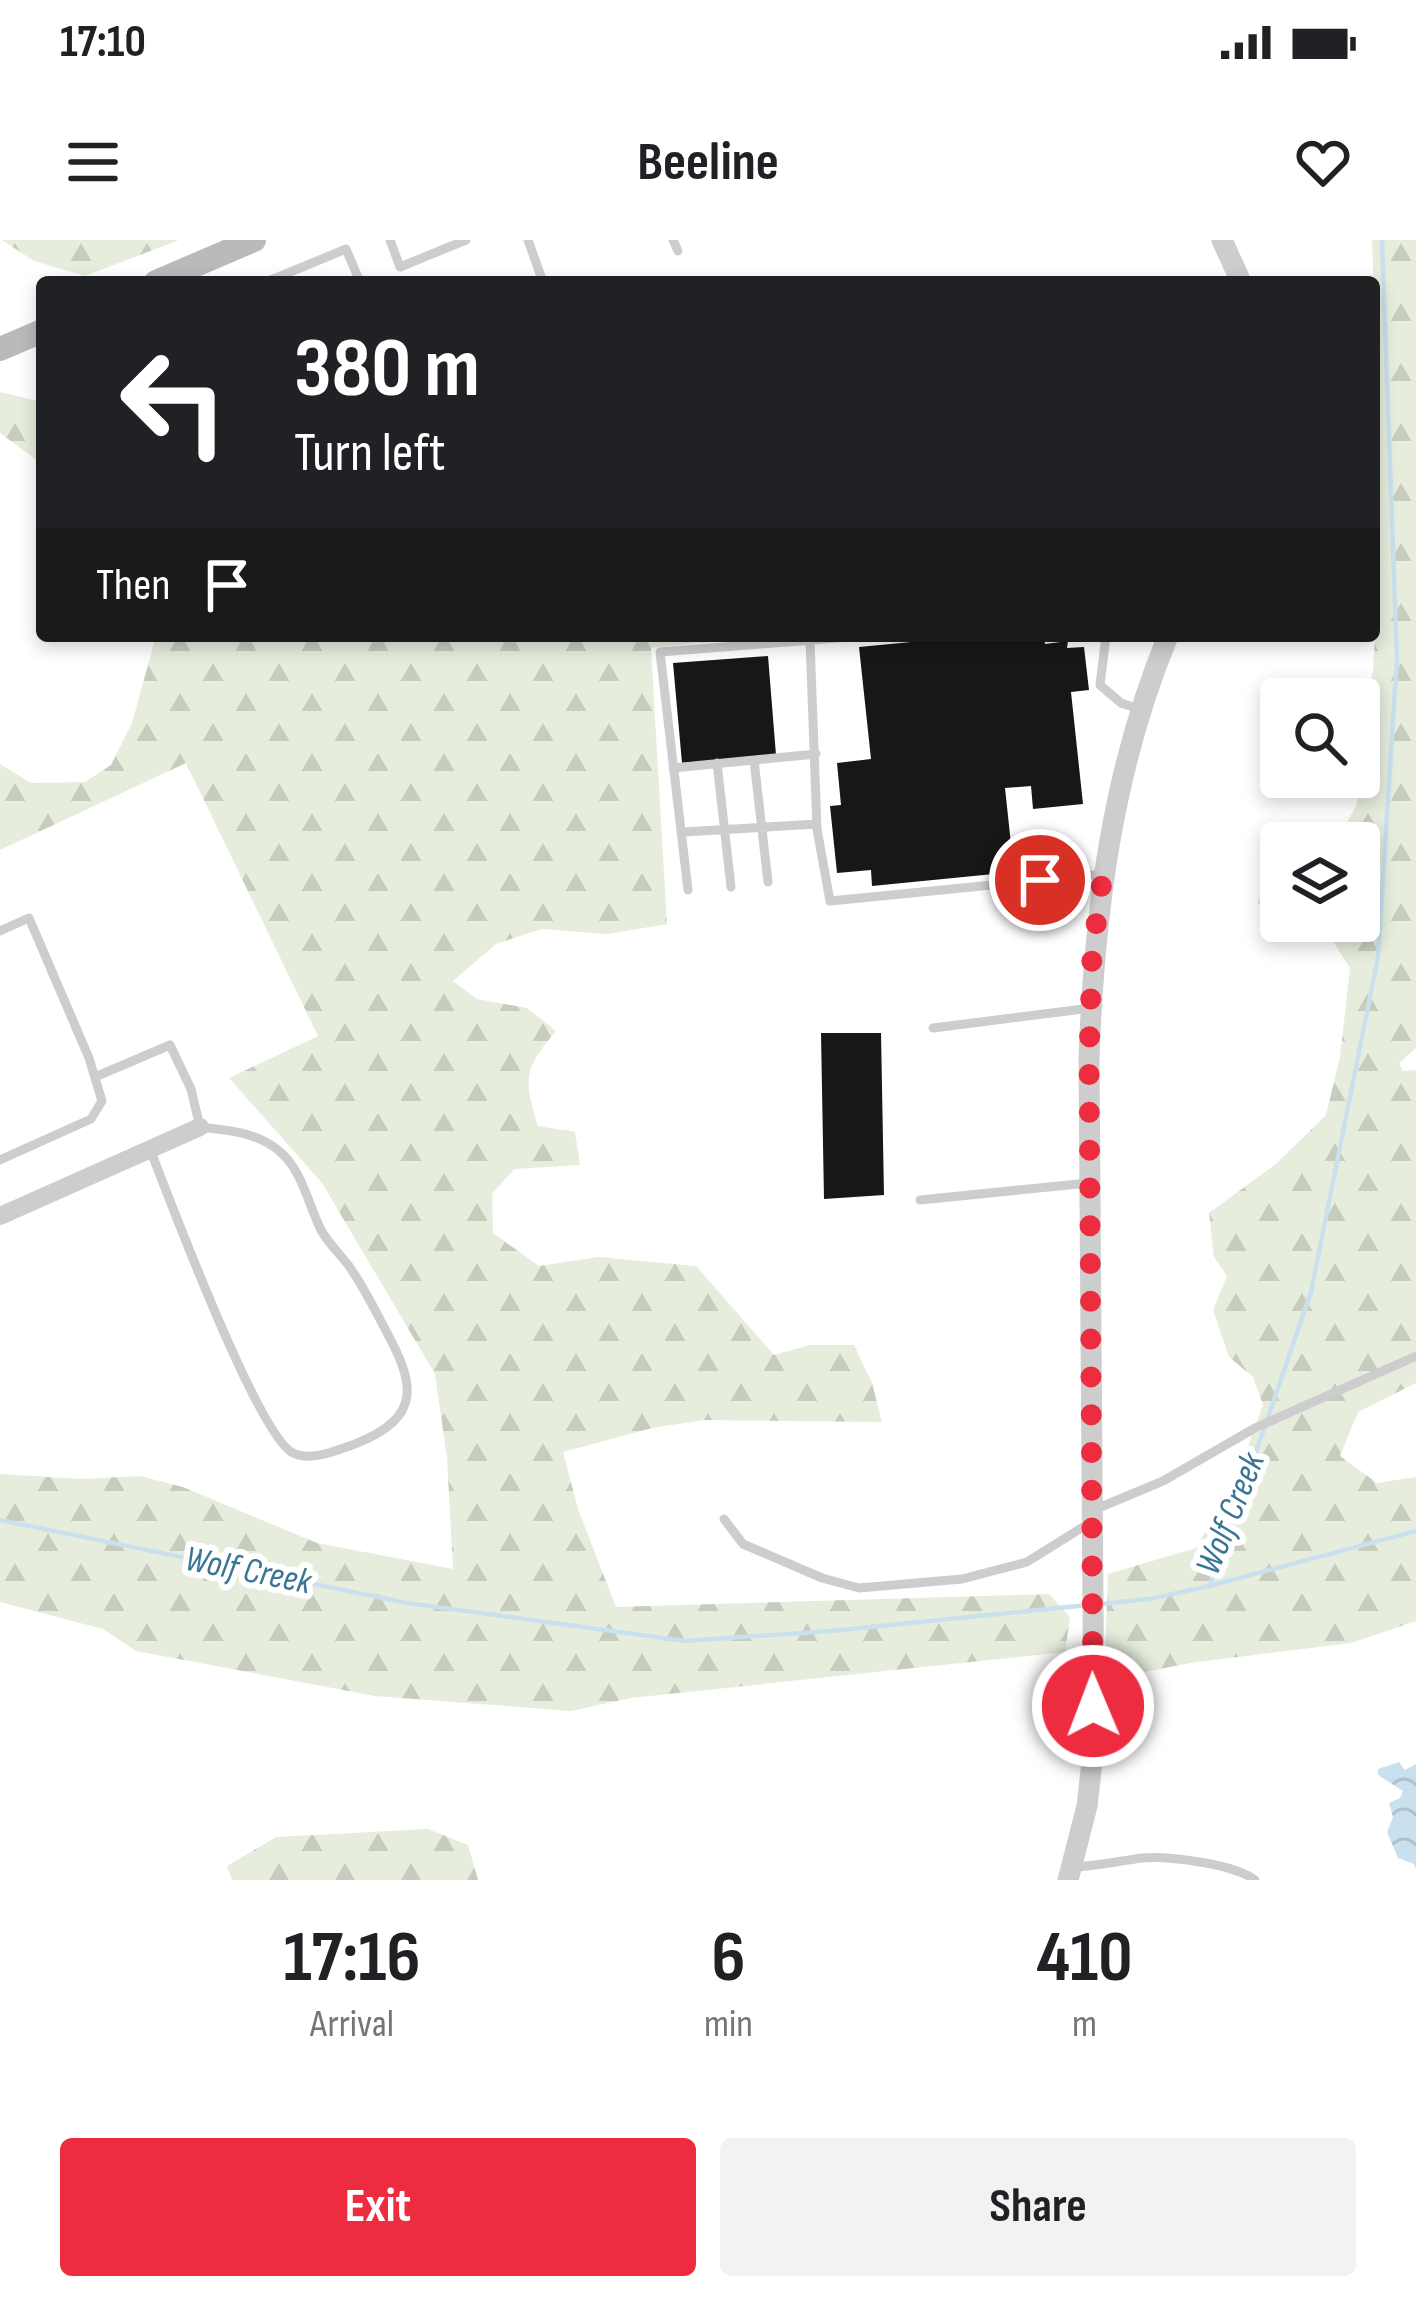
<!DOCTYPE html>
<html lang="en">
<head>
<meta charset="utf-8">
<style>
	:root { --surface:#fff; --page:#f2f2f2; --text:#202124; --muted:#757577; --accent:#ed2c3f }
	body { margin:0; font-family:"Sofia Sans Condensed",sans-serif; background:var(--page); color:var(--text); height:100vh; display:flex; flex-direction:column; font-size:45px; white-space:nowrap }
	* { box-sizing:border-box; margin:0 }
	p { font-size:39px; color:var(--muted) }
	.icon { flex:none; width:66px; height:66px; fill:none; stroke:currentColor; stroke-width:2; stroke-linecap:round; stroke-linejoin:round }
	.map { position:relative; height:1640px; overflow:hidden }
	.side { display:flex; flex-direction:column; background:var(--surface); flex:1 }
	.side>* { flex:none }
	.hud { position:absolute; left:36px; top:36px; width:1344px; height:366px; border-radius:12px; box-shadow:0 6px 18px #0003; background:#202124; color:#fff; overflow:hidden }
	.buttons { position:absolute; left:1260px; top:438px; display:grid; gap:24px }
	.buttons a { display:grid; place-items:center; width:120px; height:120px; border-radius:12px; background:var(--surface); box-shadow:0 6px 18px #0003; font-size:60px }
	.pin { position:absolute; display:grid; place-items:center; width:102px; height:102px; color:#fff; margin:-51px; border:6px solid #fff; border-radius:50%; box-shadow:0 3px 12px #0007 }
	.me { position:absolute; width:132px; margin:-66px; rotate:359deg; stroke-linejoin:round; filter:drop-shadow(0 0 9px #0008) }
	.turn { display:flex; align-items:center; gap:42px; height:252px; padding:0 60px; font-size:54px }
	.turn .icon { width:156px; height:156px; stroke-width:2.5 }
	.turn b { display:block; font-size:84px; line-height:102px }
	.then { display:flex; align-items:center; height:114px; padding:0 60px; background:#0003; gap:24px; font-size:45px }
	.eta { display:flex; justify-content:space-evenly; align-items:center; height:204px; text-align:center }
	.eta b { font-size:72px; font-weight:700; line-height:84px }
	.primary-button { display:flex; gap:24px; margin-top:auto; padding:24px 60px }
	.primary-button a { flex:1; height:138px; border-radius:12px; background:var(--accent); color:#fff; font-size:48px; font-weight:700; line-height:138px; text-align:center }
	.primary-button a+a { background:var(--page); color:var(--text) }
	.status { display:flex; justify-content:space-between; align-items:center; height:84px; padding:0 60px; background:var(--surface); direction:ltr }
	.status svg { height:33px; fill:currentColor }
	header { display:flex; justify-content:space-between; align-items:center; height:156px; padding:0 60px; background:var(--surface); font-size:54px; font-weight:700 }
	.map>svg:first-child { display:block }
</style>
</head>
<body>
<div class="status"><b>17:10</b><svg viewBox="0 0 49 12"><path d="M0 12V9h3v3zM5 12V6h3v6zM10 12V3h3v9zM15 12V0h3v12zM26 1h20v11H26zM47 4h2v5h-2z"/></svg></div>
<header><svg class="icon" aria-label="menu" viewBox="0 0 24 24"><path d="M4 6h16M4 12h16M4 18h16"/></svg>Beeline<svg class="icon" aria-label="heart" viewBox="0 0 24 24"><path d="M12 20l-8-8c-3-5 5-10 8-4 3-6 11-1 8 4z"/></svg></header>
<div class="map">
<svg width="1416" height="1640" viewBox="0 0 1416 1640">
	<defs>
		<pattern id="forest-firs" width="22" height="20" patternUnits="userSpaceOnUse" patternTransform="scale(3)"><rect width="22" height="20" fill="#e6eddd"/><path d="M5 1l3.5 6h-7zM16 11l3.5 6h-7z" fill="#c6ccbe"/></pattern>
		<pattern id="water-waves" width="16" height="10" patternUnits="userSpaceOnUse" patternTransform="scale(3)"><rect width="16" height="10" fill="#c9e0ee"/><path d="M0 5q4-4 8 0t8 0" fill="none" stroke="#adc0cc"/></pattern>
	</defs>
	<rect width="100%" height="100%" fill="#fff"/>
	<path fill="url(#forest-firs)" d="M2,0H179L85,36L34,21Z
		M1372,0H1416V808L1399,823L1403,831L1416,830V1143L1358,1172L1340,1216L1377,1243L1416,1237V1381L1351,1403L1190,1423L1104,1440L1108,1334L1196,1308L1239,1230L1263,1165L1253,1137L1229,1117L1213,1070L1227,1036L1214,1017L1209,973L1277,923L1326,875L1340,817L1350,728L1320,681H1359V603H1331L1339,597L1357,564L1363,481L1373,430L1378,349L1379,190Z
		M0,152L42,162V224L0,193Z
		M156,396H764L651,408L667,684L607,694L542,689L496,704L453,741L477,759L527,768L556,791C524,829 523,838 538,886L575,892L580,925L514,929L492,954L493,993L539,1026L598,1017L696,1026L774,1115L810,1105H854L872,1143L882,1182L704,1180L652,1188L563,1212L578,1269L616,1367L1049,1354L1070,1377L1065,1412L631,1458L571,1471L375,1456L136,1411L103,1389L0,1362V1234L81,1239L140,1236L183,1247L317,1303L453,1329L447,1218L435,1134L322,943L229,838L318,796L186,523L0,610V524L31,543L85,542L111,525L132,483Z
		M1281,633V674L1257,663L1268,639Z
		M428,1589L468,1605L478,1640H232L227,1626L276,1597Z"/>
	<path fill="url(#water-waves)" d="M1399,1522L1405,1530L1416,1524V1629L1414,1624L1398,1618L1387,1592L1393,1577L1389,1563L1400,1558L1403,1551L1378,1535V1529Z"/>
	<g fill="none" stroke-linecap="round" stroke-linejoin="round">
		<path stroke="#c9e0ee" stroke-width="4.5" d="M0,1280L407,1363L685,1401L831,1391L1088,1365
			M1213,1345L1416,1291
			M1100,1364L1149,1359L1210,1346L1311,1052L1378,717L1397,418L1382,0"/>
	</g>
	<path fill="#171717" d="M974,396H1044L1045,404L1068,401L1067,408L1084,407L1089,450L1071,452L1083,564L1033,569L1031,546L1005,548L1014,632L872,646L871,630L837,633L830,566L841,565L837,523L871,519L859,407Z
		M768,416L776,515L682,523L673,423Z
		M821,793H881L884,955L824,959Z"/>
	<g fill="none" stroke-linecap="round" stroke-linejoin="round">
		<path stroke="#cdcdcd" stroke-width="9" d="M390,0L400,27L466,0
			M528,0L543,42
			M673,0L678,11
			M266,42L346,9L360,42
			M1106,396L1100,445L1121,463L1139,469
			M810,400L817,589L830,661L1103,634
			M754,520L768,642
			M717,523L731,647
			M673,528L816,514
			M683,592L817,584
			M688,650L660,412L862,396
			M0,691L29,678L89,818L102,861L91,879L0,920
			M933,788L1091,768
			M95,837L170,805L191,849L200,887C228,890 255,892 278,910C302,929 308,964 321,990C328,1003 340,1014 349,1026C363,1046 374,1068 385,1089C415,1144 423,1177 355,1204C337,1210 311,1222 293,1213C258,1196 169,958 150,909
			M920,960L1089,943
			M1096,1269L1163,1241L1255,1188L1416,1116
			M724,1279L743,1304L822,1338L859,1348L962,1339L1027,1322L1091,1282
			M1074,1627C1098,1626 1119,1621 1142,1618C1170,1616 1234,1624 1255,1640"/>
		<path stroke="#cdcdcd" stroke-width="18" d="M0,976L200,887"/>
		<path stroke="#cdcdcd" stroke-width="21" d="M1222,0L1241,42
			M1068,1640L1087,1566L1094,1504L1089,819C1094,674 1112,531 1168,396"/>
		<path stroke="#bababa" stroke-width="24" d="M156,42L254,0
			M0,109L42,91"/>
	</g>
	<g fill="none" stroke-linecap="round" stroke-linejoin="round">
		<path stroke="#ed2c3f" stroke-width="21" stroke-dasharray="0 37.8" d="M1040,640L1103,634L1092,715L1089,819L1093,1466"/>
	</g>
	<g text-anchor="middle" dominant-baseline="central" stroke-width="12" stroke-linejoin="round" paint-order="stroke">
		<g font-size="36" font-style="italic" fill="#3a7596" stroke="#fff">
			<text transform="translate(1231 1274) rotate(-68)">Wolf Creek</text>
			<text transform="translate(248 1331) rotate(11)">Wolf Creek</text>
		</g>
	</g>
</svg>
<div class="buttons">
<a><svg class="icon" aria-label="search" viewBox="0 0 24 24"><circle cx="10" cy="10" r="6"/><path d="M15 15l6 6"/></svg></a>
<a><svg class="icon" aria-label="layers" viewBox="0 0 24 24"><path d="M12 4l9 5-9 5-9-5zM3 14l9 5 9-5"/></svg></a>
</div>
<div class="pin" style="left:1040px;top:640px;background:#d93025"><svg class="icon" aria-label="arrive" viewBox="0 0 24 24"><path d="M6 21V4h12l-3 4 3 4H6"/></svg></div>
<svg class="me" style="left:1093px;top:1466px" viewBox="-20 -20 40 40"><circle r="17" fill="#ed2c3f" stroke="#fff" stroke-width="3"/><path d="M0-11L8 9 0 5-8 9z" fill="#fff"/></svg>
<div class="hud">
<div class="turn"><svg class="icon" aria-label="left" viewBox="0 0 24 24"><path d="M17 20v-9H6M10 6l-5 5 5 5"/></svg><div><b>380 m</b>Turn left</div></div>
<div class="then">Then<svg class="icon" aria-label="arrive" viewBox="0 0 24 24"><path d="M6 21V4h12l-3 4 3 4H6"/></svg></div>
</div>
</div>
<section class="side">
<div class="eta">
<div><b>17:16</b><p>Arrival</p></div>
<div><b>6</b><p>min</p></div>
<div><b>410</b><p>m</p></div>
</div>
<div class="primary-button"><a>Exit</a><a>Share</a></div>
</section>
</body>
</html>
